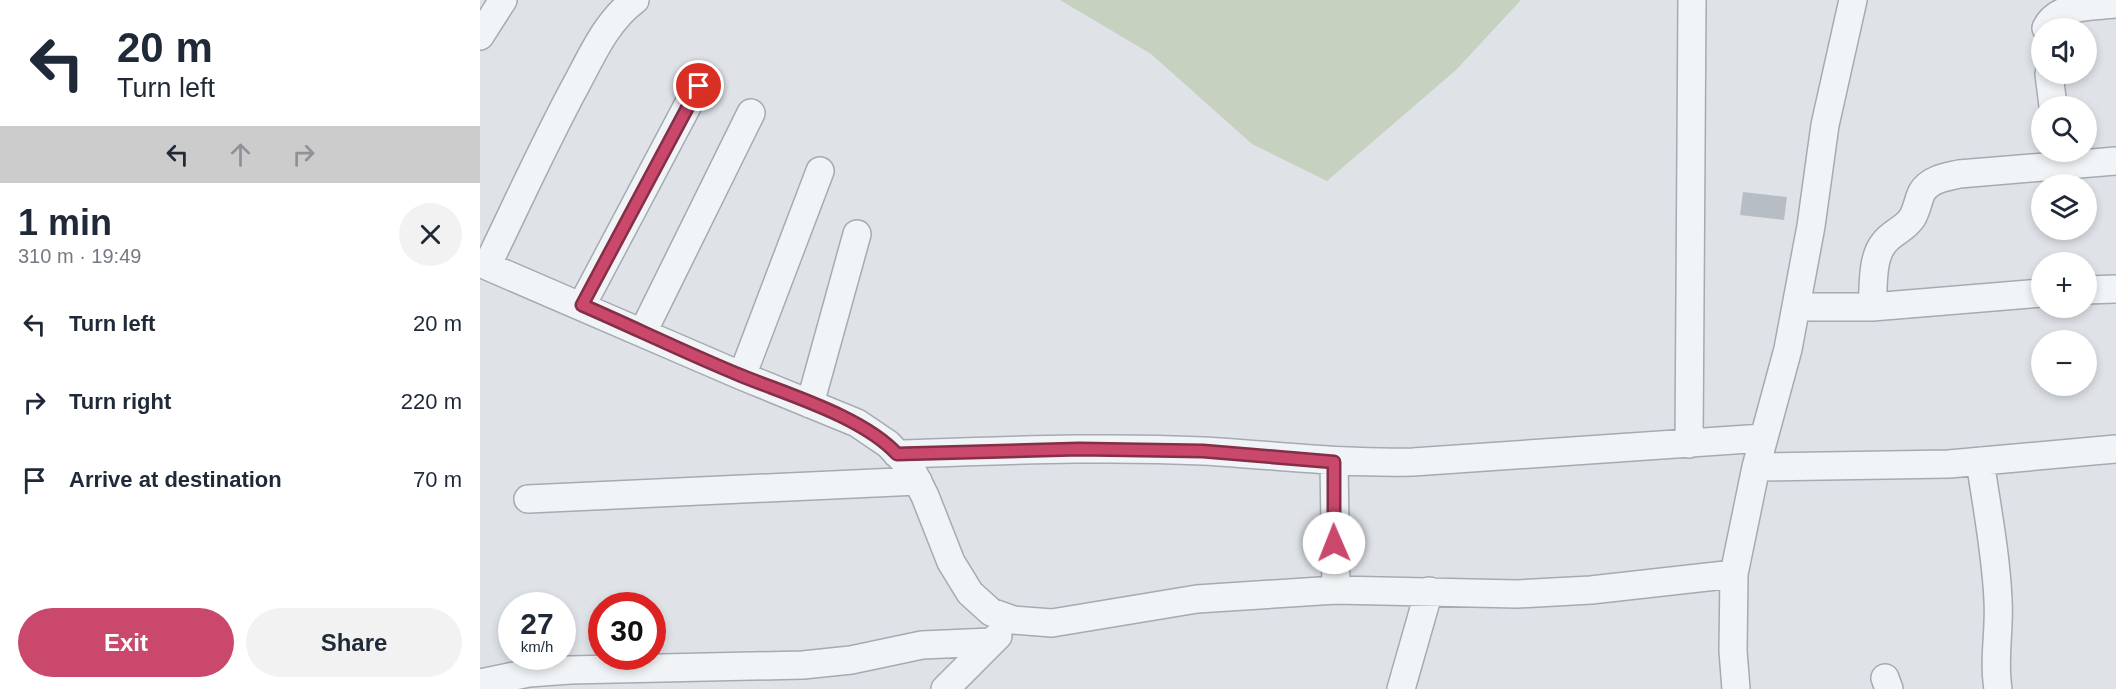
<!DOCTYPE html>
<html lang="en">
<head>
<meta charset="utf-8">
<style>
	:root { --surface:#fff; --page:#f2f2f3; --text:#1f2937; --muted:#747a83; --accent:#c9486c }
	body { margin:0; font-family:Arial,sans-serif; background:var(--page); color:var(--text); height:100vh; display:flex; flex-direction:column; font-size:22px; white-space:nowrap }
	* { box-sizing:border-box; margin:0 }
	p { font-size:20px; color:var(--muted) }
	.icon { flex:none; width:33px; height:33px; fill:none; stroke:currentColor; stroke-width:2; stroke-linecap:round; stroke-linejoin:round }
	.map { position:relative; flex:1; overflow:hidden }
	.details { display:flex; flex-direction:column; background:var(--surface); width:480px }
	.details>* { flex:none }
	.top-card { background:#fff; color:var(--text); overflow:hidden }
	.buttons { position:absolute; left:1551px; top:18px; display:grid; gap:12px }
	.buttons a { display:grid; place-items:center; width:66px; height:66px; border-radius:50%; background:var(--surface); box-shadow:0 3px 9px #0003; font-size:30px }
	.speed { position:absolute; left:18px; top:592px; display:flex; gap:12px; font-size:30px; font-weight:700; text-align:center }
	.speed>* { display:grid; place-content:center; width:78px; height:78px; border-radius:50%; background:var(--surface); box-shadow:0 3px 9px #0003; line-height:1 }
	.speed small { font-size:15px; font-weight:400 }
	.speed .limit { border:9px solid #d22; background:#fff; color:#111 }
	.pin { position:absolute; display:grid; place-items:center; width:51px; height:51px; color:#fff; margin:-26px; border:3px solid #fff; border-radius:50%; box-shadow:0 2px 6px #0007 }
	.me { position:absolute; width:66px; margin:-33px; rotate:359deg; stroke-linejoin:round; filter:drop-shadow(0 0 4px #0008) }
	.turn { display:flex; align-items:center; gap:21px; height:126px; padding:0 18px; font-size:27px }
	.turn .icon { width:78px; height:78px; stroke-width:2.5 }
	.turn b { display:block; font-size:42px; line-height:51px }
	.lanes { display:flex; align-items:center; height:57px; padding:0 18px; background:#0003; justify-content:center; gap:30px; direction:ltr }
	.lanes .off { opacity:.35 }
	.round { display:grid; place-items:center; flex:none; width:63px; height:63px; border-radius:32px; background:var(--page) }
	.headline { display:flex; align-items:center; justify-content:space-between; height:102px; padding:0 18px }
	h1 { font-size:36px; font-weight:700; line-height:45px }
	.button { display:flex; gap:12px; margin-top:auto; padding:12px 18px }
	.button a { flex:1; height:69px; border-radius:36px; background:var(--accent); color:#fff; font-size:24px; font-weight:700; line-height:69px; text-align:center }
	.button a+a { background:var(--page); color:var(--text) }
	ul { padding:0; list-style:none }
	li { display:flex; align-items:center; gap:18px; height:78px; padding:0 18px }
	li div { flex:1 }
	li b { display:block; font-size:22px }
	li em { font-style:normal }
	main { display:flex; flex:1; min-height:0 }
	.map>svg:first-child { display:block }
</style>
</head>
<body>
<main>
<section class="details">
<div class="top-card">
<div class="turn"><svg class="icon" aria-label="left" viewBox="0 0 24 24"><path d="M17 20v-9H6M10 6l-5 5 5 5"/></svg><div><b>20 m</b>Turn left</div></div>
<div class="lanes"><svg class="icon" aria-label="left" viewBox="0 0 24 24"><path d="M17 20v-9H6M10 6l-5 5 5 5"/></svg><svg class="icon off" aria-label="ahead" viewBox="0 0 24 24"><path d="M12 20V5M6 11l6-6 6 6"/></svg><svg class="icon off" aria-label="right" viewBox="0 0 24 24"><path d="M7 20v-9h11M14 6l5 5-5 5"/></svg></div>
</div>
<div class="headline"><div><h1>1 min</h1><p>310 m · 19:49</p></div><a class="round"><svg class="icon" aria-label="close" viewBox="0 0 24 24"><path d="M6 6l12 12M18 6L6 18"/></svg></a></div>
<ul>
<li><svg class="icon" aria-label="left" viewBox="0 0 24 24"><path d="M17 20v-9H6M10 6l-5 5 5 5"/></svg><div><b>Turn left</b></div><em>20 m</em></li>
<li><svg class="icon" aria-label="right" viewBox="0 0 24 24"><path d="M7 20v-9h11M14 6l5 5-5 5"/></svg><div><b>Turn right</b></div><em>220 m</em></li>
<li><svg class="icon" aria-label="arrive" viewBox="0 0 24 24"><path d="M6 21V4h12l-3 4 3 4H6"/></svg><div><b>Arrive at destination</b></div><em>70 m</em></li>
</ul>
<div class="button"><a>Exit</a><a>Share</a></div>
</section>
<div class="map">
<svg width="1636" height="689" viewBox="0 0 1636 689">
	<rect width="100%" height="100%" fill="#dfe3e8"/>
	<path fill="#c7d1c0" d="M580,0H1041L976,70L847,181L772,144L671,54Z"/>
	<path fill="#b6bdc4" d="M1263,192L1307,197L1304,220L1260,215Z"/>
	<g fill="none" stroke-linecap="round" stroke-linejoin="round">
		<defs>
			<path id="minor" d="M1566,28C1577,4 1613,7 1636,4
				M0,36L23,0
				M1569,74L1573,106
				M0,263L262,376L377,423L408,444L431,468L445,496L471,562L490,593L511,612L533,620L572,623L717,599L856,590L1037,594L1111,590L1254,574
				M7,266C37,204 65,142 97,83C113,53 127,21 155,0
				M1606,290L1636,289
				M102,305L218,86
				M1316,307H1392L1562,293
				M1392,307C1394,287 1391,259 1404,243C1411,233 1425,229 1432,218C1437,210 1438,200 1442,192C1450,179 1466,177 1479,174L1636,161
				M163,332L271,113
				M262,376L340,171
				M330,404L377,234
				M1209,444L1212,0
				M417,454C519,451 621,446 723,451C794,455 863,464 933,462L1283,438
				M854,461L856,590
				M1500,461C1507,508 1516,554 1518,600C1520,630 1513,659 1518,689
				M1276,467L1469,464L1636,449
				M48,499L438,481
				M1405,678L1409,689
				M0,683L49,673L90,670L323,665L371,660L442,645L511,642
				M465,689L518,636
				M921,689L949,591
				M1256,689L1253,651L1254,574L1276,467L1308,349L1331,226L1345,125L1373,0"/>
		</defs>
		<use href="#minor" stroke="#a4abb2" stroke-width="30"/>
		<use href="#minor" stroke="#f1f4f6" stroke-width="27"/>
	</g>
	<g fill="none" stroke-linecap="round" stroke-linejoin="round">
		<defs>
			<path id="route" d="M219,86L102,305C155,328 208,354 262,376C309,395 383,417 417,454L599,449L723,451L854,462V543"/>
		</defs>
		<use href="#route" stroke="#832f46" stroke-width="15"/>
		<use href="#route" stroke="#c9486c" stroke-width="10"/>
	</g>
</svg>
<div class="buttons">
<a><svg class="icon" aria-label="sound" viewBox="0 0 24 24"><path d="M4 9h4l5-4v14l-5-4H4zM17 9q2 3 0 6"/></svg></a>
<a><svg class="icon" aria-label="search" viewBox="0 0 24 24"><circle cx="10" cy="10" r="6"/><path d="M15 15l6 6"/></svg></a>
<a><svg class="icon" aria-label="layers" viewBox="0 0 24 24"><path d="M12 4l9 5-9 5-9-5zM3 14l9 5 9-5"/></svg></a>
<a>+</a>
<a>−</a>
</div>
<div class="speed"><div>27<small>km/h</small></div><div class="limit">30</div></div>
<div class="pin" style="left:219px;top:86px;background:#d93025"><svg class="icon" aria-label="arrive" viewBox="0 0 24 24"><path d="M6 21V4h12l-3 4 3 4H6"/></svg></div>
<svg class="me" style="left:854px;top:543px" viewBox="-20 -20 40 40"><circle r="19" fill="#fff"/><path d="M0-13L10 11 0 6-10 11z" fill="#c9486c"/></svg>
</div>
</main>
</body>
</html>
